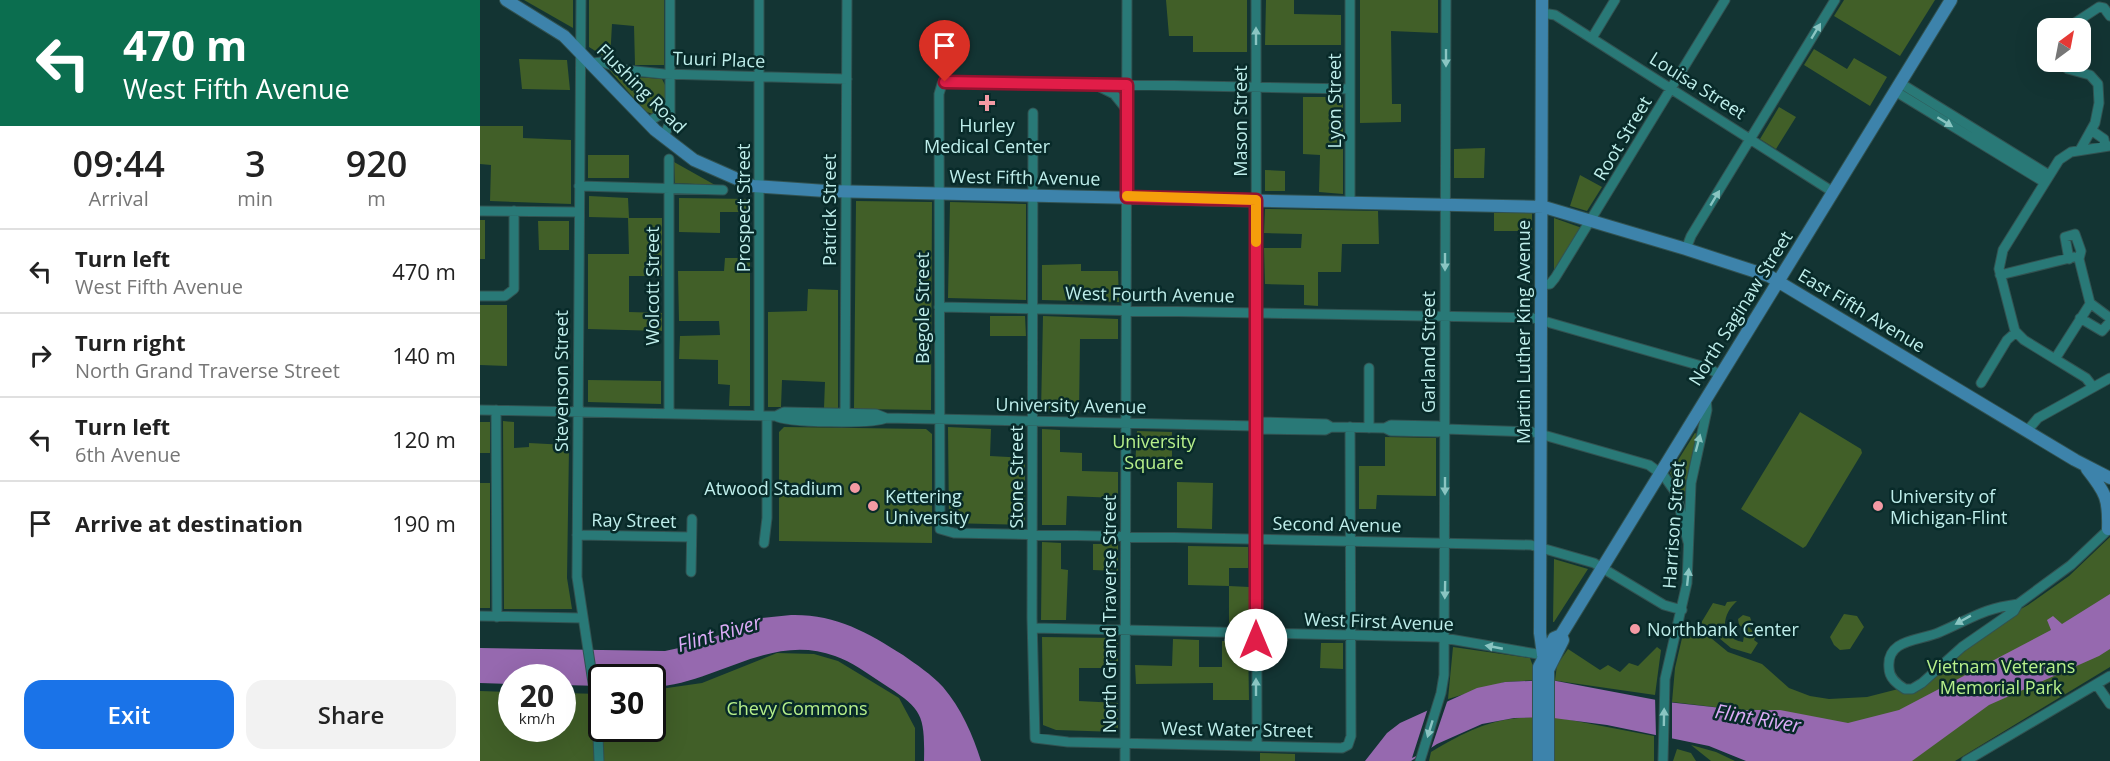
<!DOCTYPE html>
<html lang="en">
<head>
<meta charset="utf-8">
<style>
	:root { --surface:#fff; --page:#f2f2f2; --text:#222; --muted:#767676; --line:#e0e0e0; --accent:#1a73e8 }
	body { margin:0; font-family:"Open Sans",sans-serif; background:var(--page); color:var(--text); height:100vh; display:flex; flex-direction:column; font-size:22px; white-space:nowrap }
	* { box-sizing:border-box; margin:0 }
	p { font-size:20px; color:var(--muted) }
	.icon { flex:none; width:33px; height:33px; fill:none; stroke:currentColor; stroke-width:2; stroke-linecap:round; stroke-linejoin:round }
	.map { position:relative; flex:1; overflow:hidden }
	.drawer { display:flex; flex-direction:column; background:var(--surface); width:480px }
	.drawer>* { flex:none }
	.hud { background:#0b6e4f; color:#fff; overflow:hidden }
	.needle { width:39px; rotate:32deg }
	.buttons { position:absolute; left:1557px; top:18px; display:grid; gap:12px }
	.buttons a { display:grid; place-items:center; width:54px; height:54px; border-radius:12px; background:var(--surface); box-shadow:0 6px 24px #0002; font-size:30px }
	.speed { position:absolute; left:18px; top:664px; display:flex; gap:12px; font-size:30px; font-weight:700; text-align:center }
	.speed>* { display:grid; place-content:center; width:78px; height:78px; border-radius:50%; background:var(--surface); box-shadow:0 6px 24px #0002; line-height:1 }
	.speed small { font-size:15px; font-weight:400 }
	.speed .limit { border:3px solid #111; border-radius:9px; background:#fff; color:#111 }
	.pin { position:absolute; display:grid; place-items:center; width:51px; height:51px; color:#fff; margin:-62px -26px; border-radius:50% 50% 50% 0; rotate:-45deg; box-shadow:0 0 6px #0007 }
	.pin .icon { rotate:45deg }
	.me { position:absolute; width:66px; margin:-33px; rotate:0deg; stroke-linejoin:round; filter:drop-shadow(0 0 4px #0008) }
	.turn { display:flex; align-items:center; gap:21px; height:126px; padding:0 24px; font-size:27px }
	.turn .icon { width:78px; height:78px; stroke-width:2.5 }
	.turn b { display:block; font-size:42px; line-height:51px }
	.eta { display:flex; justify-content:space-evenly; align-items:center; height:102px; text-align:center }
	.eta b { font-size:36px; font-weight:600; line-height:42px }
	.primary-button { display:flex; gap:12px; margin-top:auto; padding:12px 24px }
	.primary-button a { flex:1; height:69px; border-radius:18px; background:var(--accent); color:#fff; font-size:24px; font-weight:600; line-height:69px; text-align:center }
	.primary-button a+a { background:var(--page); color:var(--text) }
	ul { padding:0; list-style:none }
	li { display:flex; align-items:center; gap:18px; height:84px; padding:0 24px; border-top:2px solid var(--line) }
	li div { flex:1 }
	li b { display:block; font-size:22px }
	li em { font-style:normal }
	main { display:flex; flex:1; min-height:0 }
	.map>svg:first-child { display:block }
</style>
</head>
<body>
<main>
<section class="drawer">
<div class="hud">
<div class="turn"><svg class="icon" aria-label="left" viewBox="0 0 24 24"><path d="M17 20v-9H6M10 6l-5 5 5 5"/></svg><div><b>470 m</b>West Fifth Avenue</div></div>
</div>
<div class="eta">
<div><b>09:44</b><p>Arrival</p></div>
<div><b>3</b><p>min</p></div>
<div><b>920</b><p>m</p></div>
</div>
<ul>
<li><svg class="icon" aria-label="left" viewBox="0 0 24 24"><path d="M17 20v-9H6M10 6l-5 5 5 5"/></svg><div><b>Turn left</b><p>West Fifth Avenue</p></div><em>470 m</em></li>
<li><svg class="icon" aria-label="right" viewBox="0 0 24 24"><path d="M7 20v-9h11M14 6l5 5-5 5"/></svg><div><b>Turn right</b><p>North Grand Traverse Street</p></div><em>140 m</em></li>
<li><svg class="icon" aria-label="left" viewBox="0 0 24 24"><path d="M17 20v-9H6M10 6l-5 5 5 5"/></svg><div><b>Turn left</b><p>6th Avenue</p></div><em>120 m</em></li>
<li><svg class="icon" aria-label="arrive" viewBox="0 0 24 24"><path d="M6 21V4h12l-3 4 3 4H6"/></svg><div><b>Arrive at destination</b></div><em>190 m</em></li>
</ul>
<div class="primary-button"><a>Exit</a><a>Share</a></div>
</section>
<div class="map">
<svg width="1630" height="761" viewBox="0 0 1630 761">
	<rect width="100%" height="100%" fill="#133433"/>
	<path fill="#415f28" d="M44,0H93V28Z
		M109,0H184V65H155L154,26L132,24L130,60L109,47Z
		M686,0H767V52H713V36H689Z
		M786,0H814V14L861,15V45H785Z
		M880,0H958V33L911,31L912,104H921V122L880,123Z
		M1364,0H1455L1420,56L1354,16Z
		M1334,49L1367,69L1374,58L1407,77L1390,106L1324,65Z
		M39,59L87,60L90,90L42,89Z
		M126,66L143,76L182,79L185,85V106L180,112L172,114L165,111Z
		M823,97H863V194L839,192L840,155L823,154Z
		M1299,107L1316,117L1296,149L1280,139Z
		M0,126H43V138L91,140V204L10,201L11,165L0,164Z
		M1005,148L1004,178H974V149Z
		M108,155H149V178H108Z
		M194,162L235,185L195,183Z
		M785,170L805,171V191H785Z
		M1100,175L1122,187L1107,211L1090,206Z
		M109,196L148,198L149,218H182V276H149V312L182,313V331L108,329V254H149L148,218L109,217Z
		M199,198L270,199L269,212H240V233L199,232Z
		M376,201L452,202L451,410L374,409Z
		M470,202L546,204V300L468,298Z
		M785,209L898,211L899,244H862L861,272H838V306L824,305V285L785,284L784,248H821L822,234L784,233Z
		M1014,213H1052V231H1014Z
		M1074,218L1102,228L1074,274Z
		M0,220H5V259H0Z
		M58,221H89V250H59Z
		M245,258H270V406H249L250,385L238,384V360L199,359L200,336L240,335L239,321H199L198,271H244Z
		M601,264V271H638L639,302L562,300V265Z
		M328,289L358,290V409L344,408L345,382L302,380L301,407H288V312L327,311Z
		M0,305H27V366L0,365Z
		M510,316H545L546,336H510Z
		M563,316L638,319V339H600L599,413L561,412Z
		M108,380L181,381V404L108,402Z
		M1320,412L1381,449L1382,453L1326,546L1323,548L1261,509Z
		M23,421L34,422V448L49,447V443L87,445L89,448L87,578L92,609H24Z
		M0,422H10V453H0Z
		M304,427L446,429L452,434V543L299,541V432Z
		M468,427L511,429L510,456L545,458V525L469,523Z
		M562,429L580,430V452L602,453V471L638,472V498L587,496L586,525H562Z
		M657,431L692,432V470L655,469Z
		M1215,433L1217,434L1204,500L1190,473Z
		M905,437L956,438V496L897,495L896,509H879V466H905Z
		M697,482L733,483L732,529L697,528Z
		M0,483H10V608H0Z
		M1630,537V667L1475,761H1315L1300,710H1260L1192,702L1195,668L1206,621L1220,629L1248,652L1282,664L1309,688L1330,696L1349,699L1387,697L1430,686L1440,681L1491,637L1548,605L1589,576Z
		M562,542L581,543V569L588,570L586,620H561Z
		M613,544H638V571L613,570Z
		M708,546L768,547V568H749V586L769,587V624L749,623V586L708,585Z
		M1074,559L1108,569L1074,622H1073Z
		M1257,601C1243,613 1237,637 1263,642L1265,629L1259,625L1258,619L1263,615L1270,617L1272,623L1268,626L1276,635L1274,640L1278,643L1271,654L1251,648L1221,623L1233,603L1245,606L1247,602Z
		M1364,614L1377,616L1384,627L1370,649L1360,650L1354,645L1350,637Z
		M562,637L638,638V668H599V701L638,703V732L576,730L563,725Z
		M693,639L719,640V667H742V641H768L769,700H733V683L656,684L655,665L692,666Z
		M841,643H863V669L840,668Z
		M973,647L1050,658L1058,680L1025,682L968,699Z
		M1177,647L1181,650L1175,695L1071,680H1075L1077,665L1088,649L1120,670L1128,665L1140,672L1149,663L1158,666Z
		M297,653L334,654L358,661L419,698L435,728V761H0V691L31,692L32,729H82L83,693L121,694L122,729H172L173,690L222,683Z
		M1052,717V761H949L951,752C987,731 1009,719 1052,717Z
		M1075,717L1174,736V761H1075Z
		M1211,745L1236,752L1255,761H1231Z
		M1197,749L1211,753L1216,761H1193Z
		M780,753L815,754V761H780Z"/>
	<path fill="#9669af" d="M1630,594V649L1619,656L1509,705L1432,761H1266L1229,746L1127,725L1066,717L1034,718L1002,724L957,744L931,761H885L907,733L920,723L997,688L1025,682L1071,680L1187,702L1260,710H1300L1368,723L1419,710L1571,630L1567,620L1573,616L1582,624Z
		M311,615C355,614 387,632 423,655C437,665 451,674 463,687C481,708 493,735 501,761H444C445,713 442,709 402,683C387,673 372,662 355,656C291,632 235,684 173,687L172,678H122L121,686L83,685L82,678H32L31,684L0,683V648L185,651L217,644L281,618Z"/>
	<path fill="#133433" d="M1175,696L1192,699V740L1176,737Z
		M968,699L951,749L932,758L948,708Z"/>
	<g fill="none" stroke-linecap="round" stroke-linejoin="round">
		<defs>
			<path id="minor" d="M101,0L97,577L117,709L119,761
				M279,0V415
				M776,0L777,746
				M1062,13L1075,15L1353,192
				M1587,28L1619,7L1624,8L1630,16
				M1112,38L1135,0
				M1580,62L1588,69L1610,75L1618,84L1619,103L1615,123L1600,150
				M112,63L122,62L146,70L184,74L367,79
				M1420,83L1569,175
				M620,87L634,94L647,110
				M870,89L474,81L462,84L459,94L460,529L474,533L1051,545L1114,563L1184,605L1202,610
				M1415,91L1564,182
				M553,113L552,618L555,738L588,742L862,748L868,745L871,736L870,427
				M168,122L186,111L189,104
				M1611,130L1624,139L1625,146
				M184,138L190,121V0
				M189,159V413
				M99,186L243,190
				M870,202V0
				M0,211L99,212
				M1206,249L1211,236L1355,0
				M1589,259L1585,237L1595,234L1601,251L1599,259L1610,303L1630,318
				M1520,275L1594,257
				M1061,285L1070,284L1075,278L1245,0
				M0,296H25L34,289V211
				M459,307L1053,318L1225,367L1241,375
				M1600,318L1622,331L1630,322
				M1575,359L1610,304
				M889,368V428
				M1501,383L1527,340L1536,332
				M1613,387L1606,378L1544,340L1535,331L1519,269L1523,250L1579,160L1591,152L1630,146
				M0,410L296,416C306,423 395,424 406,418L776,426L781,429L845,430L851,427
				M16,410L17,617
				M296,416L304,412L396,414L406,418
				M365,421L367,0
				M776,426L780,422L846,424L851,427L905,428L911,431L958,432L965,429L1053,432L1169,465L1184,476L1196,493L1208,542
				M905,428L911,425L958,426L965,429
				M1547,431L1558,418L1630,378
				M97,535L211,537
				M284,543L287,518V416
				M211,572L212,519
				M1538,604C1501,609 1493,618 1460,632C1441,641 1406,638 1409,668C1409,678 1417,684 1425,689H1432L1442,683L1482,647L1534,611L1538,604L1591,565L1630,528
				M0,616L102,618
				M553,628L958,637L1063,655
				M1617,685L1630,704
				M645,761L647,0
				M940,761L961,693L964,675L966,0
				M1183,761L1185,679L1207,583L1211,483L1227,410L1226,398
				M1486,761L1630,676"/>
			<path id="major" d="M26,0L84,36L175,130L214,160L273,186L346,191L1064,207L1206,249L1289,276L1595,460L1630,478
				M1062,0L1060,633L1063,655L1071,659
				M1607,469C1626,493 1629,499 1628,529
				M1059,761V667L1074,638L1081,635
				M1068,761V670L1083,640L1081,635L1471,0"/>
		</defs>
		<use href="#minor" stroke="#325251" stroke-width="11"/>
		<use href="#major" stroke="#325251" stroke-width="14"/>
		<use href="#minor" stroke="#297977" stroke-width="9"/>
		<use href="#major" stroke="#3d83ab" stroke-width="12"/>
	</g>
	<defs><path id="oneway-solid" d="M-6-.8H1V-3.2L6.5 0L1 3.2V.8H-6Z" transform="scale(1.5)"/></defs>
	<g fill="#8ac5c2">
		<use href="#oneway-solid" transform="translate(1336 31) rotate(-59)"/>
		<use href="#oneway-solid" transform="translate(776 36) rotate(-90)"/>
		<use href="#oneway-solid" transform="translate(966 58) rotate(90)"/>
		<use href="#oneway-solid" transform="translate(1465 122) rotate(32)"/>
		<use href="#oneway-solid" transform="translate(1235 198) rotate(-59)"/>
		<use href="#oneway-solid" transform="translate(965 262) rotate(90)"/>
		<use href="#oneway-solid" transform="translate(1218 443) rotate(-75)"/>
		<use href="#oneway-solid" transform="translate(965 486) rotate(90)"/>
		<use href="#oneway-solid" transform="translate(1208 577) rotate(-84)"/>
		<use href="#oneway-solid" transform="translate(965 590) rotate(91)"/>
		<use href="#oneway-solid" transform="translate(1483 620) rotate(151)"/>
		<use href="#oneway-solid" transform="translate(1014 647) rotate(-169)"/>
		<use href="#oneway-solid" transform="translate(776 687) rotate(-90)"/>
		<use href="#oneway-solid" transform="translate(1184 717) rotate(-89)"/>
		<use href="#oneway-solid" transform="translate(950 729) rotate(107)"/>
	</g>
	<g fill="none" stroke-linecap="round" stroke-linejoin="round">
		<defs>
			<path id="route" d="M465,82L647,85V197L776,200V640"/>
		</defs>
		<use href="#route" stroke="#92132f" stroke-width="15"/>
		<use href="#route" stroke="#e11d48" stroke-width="10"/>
		<path stroke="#f59e0b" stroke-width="10" d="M647,196L776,200V242"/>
	</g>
	<g fill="#f49aa4" stroke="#082a29" stroke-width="2">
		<path d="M504 94h6v6h6v6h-6v6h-6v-6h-6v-6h6z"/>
		<circle cx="375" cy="488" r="6"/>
		<circle cx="393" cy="506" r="6"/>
		<circle cx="1398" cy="506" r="6"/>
		<circle cx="1155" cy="629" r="6"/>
	</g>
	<g text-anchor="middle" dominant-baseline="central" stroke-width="5" stroke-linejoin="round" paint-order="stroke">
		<g font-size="18" fill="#bfeeeb" stroke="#082a29">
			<text transform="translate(239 59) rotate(2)">Tuuri Place</text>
			<text transform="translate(1218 85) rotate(32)">Louisa Street</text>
			<text transform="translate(162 88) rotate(45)">Flushing Road</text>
			<text transform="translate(854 101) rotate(-90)">Lyon Street</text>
			<text transform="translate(760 121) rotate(-90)">Mason Street</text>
			<text transform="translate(1142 138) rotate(-59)">Root Street</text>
			<text transform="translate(545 177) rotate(1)">West Fifth Avenue</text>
			<text transform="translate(263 208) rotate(-90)">Prospect Street</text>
			<text transform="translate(349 210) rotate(-90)">Patrick Street</text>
			<text transform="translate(172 286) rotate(-90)">Wolcott Street</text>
			<text transform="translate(670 294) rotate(1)">West Fourth Avenue</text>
			<text transform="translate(442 308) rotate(-90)">Begole Street</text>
			<text transform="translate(1260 308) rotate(-58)">North Saginaw Street</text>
			<text transform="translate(1382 310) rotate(31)">East Fifth Avenue</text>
			<text transform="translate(1043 332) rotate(-90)">Martin Luther King Avenue</text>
			<text transform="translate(948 352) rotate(-90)">Garland Street</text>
			<text transform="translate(81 381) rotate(-90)">Stevenson Street</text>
			<text transform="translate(591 405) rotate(1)">University Avenue</text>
			<text transform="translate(536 477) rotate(-90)">Stone Street</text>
			<text transform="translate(154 520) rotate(1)">Ray Street</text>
			<text transform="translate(857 524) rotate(1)">Second Avenue</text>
			<text transform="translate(1193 525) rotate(-86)">Harrison Street</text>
			<text transform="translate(629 614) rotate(-90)">North Grand Traverse Street</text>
			<text transform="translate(899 621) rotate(2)">West First Avenue</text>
			<text transform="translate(757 729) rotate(1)">West Water Street</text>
		</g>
		<g font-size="18" fill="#bfeeeb" stroke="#082a29" text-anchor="start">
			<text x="507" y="125" text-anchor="middle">Hurley<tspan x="507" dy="21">Medical Center</tspan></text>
			<text x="363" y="488" text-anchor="end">Atwood Stadium</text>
			<text x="405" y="496">Kettering<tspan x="405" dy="21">University</tspan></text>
			<text x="1410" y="496">University of<tspan x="1410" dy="21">Michigan-Flint</tspan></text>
			<text x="1167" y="629">Northbank Center</text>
		</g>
		<g font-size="18" fill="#b7f08b" stroke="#082a29">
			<text x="674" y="441">University<tspan x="674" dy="21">Square</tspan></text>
			<text x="1521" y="666">Vietnam Veterans<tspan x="1521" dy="21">Memorial Park</tspan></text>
			<text x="317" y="708">Chevy Commons</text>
		</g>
		<g font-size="20" font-style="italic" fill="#dbabf6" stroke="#082a29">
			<text transform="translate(239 633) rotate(-16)">Flint River</text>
			<text transform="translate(1278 718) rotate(10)">Flint River</text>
		</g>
	</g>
</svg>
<div class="buttons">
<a><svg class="needle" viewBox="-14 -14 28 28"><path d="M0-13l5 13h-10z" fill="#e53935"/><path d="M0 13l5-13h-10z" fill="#767676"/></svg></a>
</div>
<div class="speed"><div>20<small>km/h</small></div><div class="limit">30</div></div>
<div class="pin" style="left:465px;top:82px;background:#d93025"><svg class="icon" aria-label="arrive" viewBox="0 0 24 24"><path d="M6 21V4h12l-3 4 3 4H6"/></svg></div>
<svg class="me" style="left:776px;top:640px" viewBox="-20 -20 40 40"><circle r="19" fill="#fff"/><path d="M0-13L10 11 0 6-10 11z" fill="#e11d48"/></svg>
</div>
</main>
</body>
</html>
